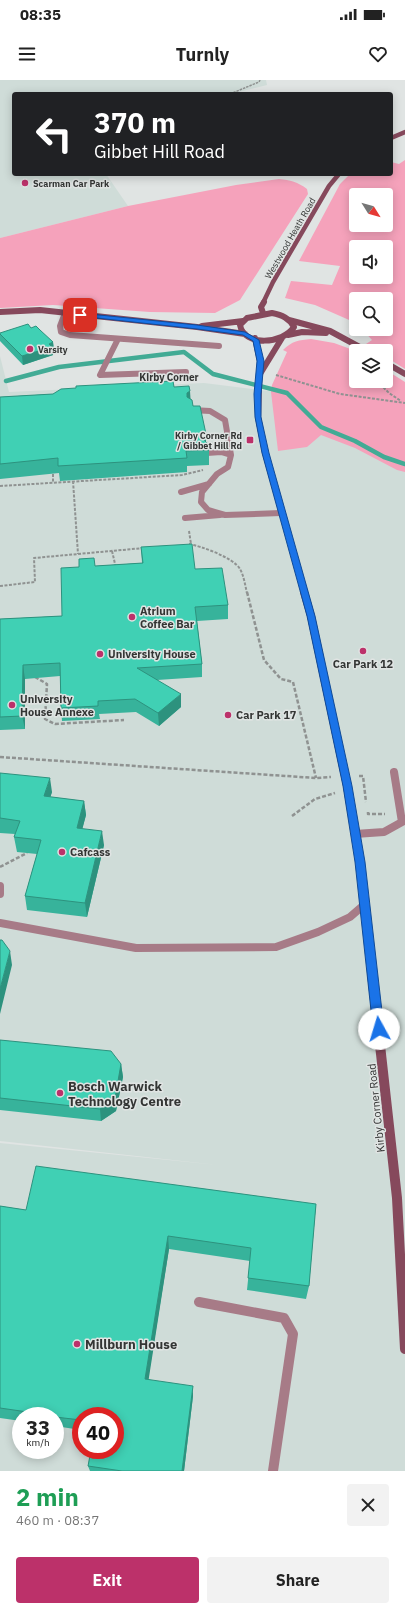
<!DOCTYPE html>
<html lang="en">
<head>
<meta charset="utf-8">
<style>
	:root { --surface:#fff; --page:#f2f2f2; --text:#222; --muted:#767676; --accent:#bc316a }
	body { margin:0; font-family:"IBM Plex Sans",sans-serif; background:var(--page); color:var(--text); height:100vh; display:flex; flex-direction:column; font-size:15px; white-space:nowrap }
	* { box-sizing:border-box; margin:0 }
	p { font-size:13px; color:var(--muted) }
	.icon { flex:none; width:22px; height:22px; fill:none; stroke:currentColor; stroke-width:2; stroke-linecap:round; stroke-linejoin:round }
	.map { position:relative; height:1391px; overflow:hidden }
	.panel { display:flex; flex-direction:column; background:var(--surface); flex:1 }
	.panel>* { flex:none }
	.banner { position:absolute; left:12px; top:12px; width:381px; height:84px; border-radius:4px; box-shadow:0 2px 10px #0003; background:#202124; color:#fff; overflow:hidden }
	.needle { width:26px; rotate:127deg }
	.tools { position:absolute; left:349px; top:108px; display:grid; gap:8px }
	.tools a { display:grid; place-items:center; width:44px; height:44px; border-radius:4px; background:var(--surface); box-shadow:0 2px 10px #0003; font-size:20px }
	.speed { position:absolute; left:12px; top:1327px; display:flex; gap:8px; font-size:20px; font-weight:700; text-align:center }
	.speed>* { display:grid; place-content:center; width:52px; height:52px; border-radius:50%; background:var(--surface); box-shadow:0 2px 10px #0003; line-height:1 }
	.speed small { font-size:10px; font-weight:400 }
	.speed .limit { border:6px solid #d22; background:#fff; color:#111 }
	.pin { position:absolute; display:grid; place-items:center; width:34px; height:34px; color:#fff; margin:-17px; border-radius:8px; box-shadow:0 2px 6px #0006 }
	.me { position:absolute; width:44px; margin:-22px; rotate:354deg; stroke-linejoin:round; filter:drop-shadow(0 0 3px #0008) }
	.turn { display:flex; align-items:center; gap:14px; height:84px; padding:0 16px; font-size:18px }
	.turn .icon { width:52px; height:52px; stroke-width:2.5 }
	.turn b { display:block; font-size:28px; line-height:34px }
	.round { display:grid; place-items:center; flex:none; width:42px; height:42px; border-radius:4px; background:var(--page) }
	.summary { display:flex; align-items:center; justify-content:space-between; height:68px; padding:0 16px }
	h1 { font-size:24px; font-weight:700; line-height:30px; color:#1e9e55 }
	.action { display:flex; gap:8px; margin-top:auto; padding:8px 16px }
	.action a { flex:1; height:46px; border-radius:4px; background:var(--accent); color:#fff; font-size:16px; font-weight:700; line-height:46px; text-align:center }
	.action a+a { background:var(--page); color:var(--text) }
	.status { display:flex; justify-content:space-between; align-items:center; height:28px; padding:0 20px; background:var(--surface); direction:ltr }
	.status svg { height:11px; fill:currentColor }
	header { display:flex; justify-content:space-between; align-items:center; height:52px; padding:0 16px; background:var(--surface); font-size:18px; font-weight:700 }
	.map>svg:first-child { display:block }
</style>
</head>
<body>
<div class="status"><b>08:35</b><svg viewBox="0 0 49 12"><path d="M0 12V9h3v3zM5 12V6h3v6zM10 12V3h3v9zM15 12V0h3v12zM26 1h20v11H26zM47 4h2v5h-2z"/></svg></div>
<header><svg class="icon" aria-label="menu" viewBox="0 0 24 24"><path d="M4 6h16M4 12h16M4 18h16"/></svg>Turnly<svg class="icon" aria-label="heart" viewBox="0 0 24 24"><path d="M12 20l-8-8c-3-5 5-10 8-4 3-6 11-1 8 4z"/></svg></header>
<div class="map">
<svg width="405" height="1391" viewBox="0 0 405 1391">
	<rect width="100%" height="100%" fill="#e0e4e3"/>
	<path fill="#cfdcd8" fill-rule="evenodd" d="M0,0H266L267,5L230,14H14V94H106L128,126L0,158Z
		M0,276L9,312L204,303L276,312L405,389V1391H0V1063L218,1085L0,1061ZM21,1336H55V1370H21ZM81,1336H115V1370H81Z"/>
	<path fill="#f5a2bb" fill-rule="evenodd" d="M405,80V289L386,277V271H377L366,264L372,260L362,249H386V219H356V243L315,225L285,218L291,201L332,205L340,186L299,181L340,104L350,94H391V82L399,84ZM356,115H386V145H356ZM356,167H386V197H356Z
		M279,99C290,100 298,102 307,109L308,114L240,220L215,233L150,232L53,225L0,228V158L128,126L236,105Z
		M311,259L334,263L356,271V301H386V290L405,302V392L397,390L355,368L321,355L307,367L278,371L271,312L272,305L287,272L283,270C292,261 299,260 311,259Z"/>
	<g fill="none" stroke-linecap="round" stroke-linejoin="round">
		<path stroke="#42ab95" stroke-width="4.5" d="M6,301L59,287L184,272L213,294L287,313L321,347L355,361L384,377L405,384"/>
		<path stroke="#8f9291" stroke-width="1.5" stroke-dasharray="2.5 1" stroke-linecap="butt" d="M230,14L259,2L260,0"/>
		<path stroke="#8f9291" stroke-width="2" stroke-dasharray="3 1.5" stroke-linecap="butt" d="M276,295L340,314L405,323
			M377,301L389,313L401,321
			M53,394V403
			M73,401L78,474
			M0,406L182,395L203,390
			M189,451L191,464
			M189,464C201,466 234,478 240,489C244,496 245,505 247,513
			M112,471L116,488
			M0,506L35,502L34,478L144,468"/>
		<path stroke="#8f9291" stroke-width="2.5" stroke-dasharray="4 2" stroke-linecap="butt" d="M247,512L264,580L281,599L293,602L316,698
			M35,597L47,604L45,639L55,644L124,640
			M0,677L316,698L331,697
			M359,696H363L366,722
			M368,732V734H385
			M292,736L315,719L335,713
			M0,787L27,773"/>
		<path stroke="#a77b87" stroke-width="6" d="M65,233L60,246L61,252L70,255L219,266
			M118,259L100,295L186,292
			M192,330L210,331L225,340L231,375L228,387L217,394L202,412L201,422L208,430L225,435L281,433
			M207,373L221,372L231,375
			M181,412L209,404
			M185,438L220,435"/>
		<path stroke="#a77b87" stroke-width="8" d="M355,754L384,752L402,742L394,692
			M0,806V814
			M0,843L136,868L276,867L318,852L350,837L365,824"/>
		<path stroke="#a77b87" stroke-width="10" d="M199,1222L284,1238L293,1254L273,1391"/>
		<path stroke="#86495c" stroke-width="4.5" d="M391,58L405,52
			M263,223L273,202L329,106L339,94"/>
		<path stroke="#86495c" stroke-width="6" d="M0,232L40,230L197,247L245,254
			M263,233L261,227L264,222
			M272,233C282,235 289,238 294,247C283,264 244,267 240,245L247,238Z
			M289,240L330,251L367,271
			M202,246L243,241
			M288,255L302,252L326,253
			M255,258L260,281L258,337L265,373L305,513
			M386,283L405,294
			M260,294L282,258"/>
		<path stroke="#86495c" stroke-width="8" d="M304,512L311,536L347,706L360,782L372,894"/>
		<path stroke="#86495c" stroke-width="10" d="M372,893L397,1118L405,1269"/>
	</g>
	<path fill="#37b39b" d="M31,248L53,262L54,271H53V275L23,285L0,261V253Z
		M174,307L190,311V319L209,370V385L187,386V392L60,401L59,393L0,399V317Z
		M141,467L195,489L228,525V539L197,541L202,584V597L157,600L181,627L159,646L136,632L99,634L100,639L62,641L61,628L60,596L25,599V649L0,650V539L62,536L95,486L142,483Z
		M0,693L52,712L50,717L84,721L86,735L82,749L104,765L87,837L27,830L25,816L37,774L17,772L14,757L15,754L0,753Z
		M0,960L121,984L123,997L116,1031L101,1041L0,1030Z
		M316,1124L309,1206L306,1219L247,1210L250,1181L169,1169L148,1299L193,1316L184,1391H90L88,1386L115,1336H81V1350L55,1346V1336H21V1341L0,1338V1126L26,1130Z"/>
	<path fill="#2d927e" d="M53,262L54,271H53V275L23,285L22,276L49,264Z
		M190,311L191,326L187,317V313Z
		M206,354V369L203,359Z
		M23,585L25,599V649L22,636Z
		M181,614V627L159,646L158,633Z
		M50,698L52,712L46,731L44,716Z
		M84,721L86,735L79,762L77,748Z
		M102,751L104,765L87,837L85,823Z
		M10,871L12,885L0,934V909Z
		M121,984L123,997L116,1031L101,1041L100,1029Z
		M168,1156L169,1169L147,1310L145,1299Z
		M193,1306V1316L184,1391H182Z"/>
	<path fill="#40d0b4" stroke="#2d927e" d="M28,244L31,248L36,246L40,250L53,262L49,264L52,267L22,276L0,254V253Z
		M173,301L174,307L189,306L190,311L187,313V317L192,320L193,326H200L206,354L203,359L207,363L209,370L186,371L187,378L58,386V378L0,384V317L53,314L61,309L76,308V306Z
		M192,464L195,489L222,488L228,525L195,527L202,584L137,588L181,614L158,633L135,619L98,621V626L61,628L60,583L23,585L22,636L0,637V539L62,536L61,488L79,487V479L94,478L95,486L143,483L141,467Z
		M0,693L50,698L44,716L84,721L77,748L102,751L85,823L25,816L41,760L14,757L20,741L0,738Z
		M0,860H2L10,871L0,909Z
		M0,960L111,971L121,984L115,1018L100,1029L0,1018Z
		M36,1086L316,1124L309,1206L248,1198L251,1168L168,1156L145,1299L193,1306L182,1391H122L88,1386L91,1370H115V1336H81V1340L55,1337V1336L0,1328V1126L26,1130Z"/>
	<path fill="#1a73e8" stroke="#114b97" d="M80,233L197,245L245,252L259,260L264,281L261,314V337L269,373L315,536L352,706L365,782L384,949L383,953L379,954L375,953L373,949L355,782L343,706L307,536L262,373L255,337L254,314L257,281L253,261L243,255L197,249L78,236L77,235Z"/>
	<g fill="#bc316a" stroke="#e0e4e3" stroke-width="1.5">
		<circle cx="25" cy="103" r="4"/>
		<circle cx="30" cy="269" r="4"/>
		<rect x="246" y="356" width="8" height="8" rx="2"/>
		<circle cx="132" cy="537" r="4"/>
		<circle cx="363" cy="571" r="4"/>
		<circle cx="100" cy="574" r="4"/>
		<circle cx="12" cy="625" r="4"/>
		<circle cx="228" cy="635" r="4"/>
		<circle cx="62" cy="772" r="4"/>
		<circle cx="60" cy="1013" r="4"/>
		<circle cx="77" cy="1264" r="4"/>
	</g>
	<g text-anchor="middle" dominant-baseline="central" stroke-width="3" stroke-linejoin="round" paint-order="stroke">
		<g font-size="9" font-weight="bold" fill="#333534" stroke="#e0e4e3" text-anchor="start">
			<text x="33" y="103">Scarman Car Park</text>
			<text x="38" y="269">Varsity</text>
			<text x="242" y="355" text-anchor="end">Kirby Corner Rd<tspan x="242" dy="10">/ Gibbet Hill Rd</tspan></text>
		</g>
		<g font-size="9" fill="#333534" stroke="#e0e4e3">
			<text transform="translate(290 158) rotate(-60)">Westwood Heath Road</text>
		</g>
		<g font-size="10" font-weight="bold" fill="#333534" stroke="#e0e4e3">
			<text x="169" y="297">Kirby Corner</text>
		</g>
		<g font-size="11" font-weight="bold" fill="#333534" stroke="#e0e4e3" text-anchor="start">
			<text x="140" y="531">Atrium<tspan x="140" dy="13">Coffee Bar</tspan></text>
			<text x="108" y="574">University House</text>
			<text x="363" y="584" text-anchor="middle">Car Park 12</text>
			<text x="20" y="619">University<tspan x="20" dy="13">House Annexe</tspan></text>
			<text x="236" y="635">Car Park 17</text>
			<text x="70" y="772">Cafcass</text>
		</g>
		<g font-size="11" fill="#333534" stroke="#e0e4e3">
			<text transform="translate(376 1028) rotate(-96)">Kirby Corner Road</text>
		</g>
		<g font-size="13" font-weight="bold" fill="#333534" stroke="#e0e4e3" text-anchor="start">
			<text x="68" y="1006">Bosch Warwick<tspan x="68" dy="15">Technology Centre</tspan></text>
			<text x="85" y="1264">Millburn House</text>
		</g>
	</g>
</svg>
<div class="tools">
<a><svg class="needle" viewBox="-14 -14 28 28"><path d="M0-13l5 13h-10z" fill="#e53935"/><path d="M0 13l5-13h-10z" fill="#767676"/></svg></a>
<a><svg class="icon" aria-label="sound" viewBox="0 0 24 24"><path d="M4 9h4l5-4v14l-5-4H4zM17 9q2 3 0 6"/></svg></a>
<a><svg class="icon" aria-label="search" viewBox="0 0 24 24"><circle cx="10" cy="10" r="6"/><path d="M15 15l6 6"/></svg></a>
<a><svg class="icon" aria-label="layers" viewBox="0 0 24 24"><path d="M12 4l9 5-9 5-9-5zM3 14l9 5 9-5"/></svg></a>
</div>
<div class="speed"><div>33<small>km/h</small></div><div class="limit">40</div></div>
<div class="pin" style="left:80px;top:235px;background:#d93025"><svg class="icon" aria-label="arrive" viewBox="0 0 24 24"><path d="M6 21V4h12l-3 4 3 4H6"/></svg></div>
<svg class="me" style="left:379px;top:949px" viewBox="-20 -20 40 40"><circle r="19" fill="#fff"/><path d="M0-13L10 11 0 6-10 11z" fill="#1a73e8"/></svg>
<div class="banner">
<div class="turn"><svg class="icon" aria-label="left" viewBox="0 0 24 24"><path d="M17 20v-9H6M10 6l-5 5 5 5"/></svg><div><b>370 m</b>Gibbet Hill Road</div></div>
</div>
</div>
<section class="panel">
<div class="summary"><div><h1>2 min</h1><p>460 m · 08:37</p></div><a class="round"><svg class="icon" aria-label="close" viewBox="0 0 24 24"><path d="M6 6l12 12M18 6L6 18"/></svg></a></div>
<div class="action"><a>Exit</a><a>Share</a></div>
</section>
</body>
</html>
